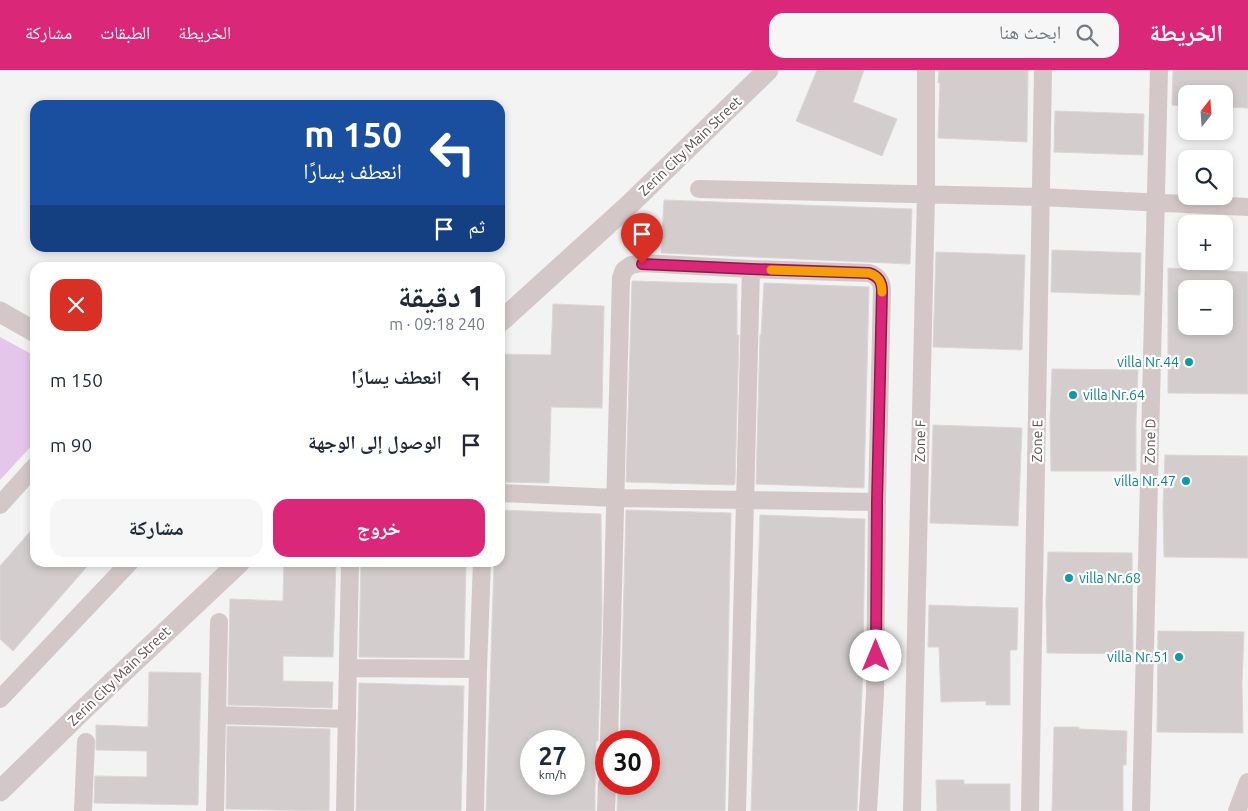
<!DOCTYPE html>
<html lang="ar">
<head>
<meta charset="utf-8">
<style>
	:root { --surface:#fff; --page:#f6f6f7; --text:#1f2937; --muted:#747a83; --accent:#db2777 }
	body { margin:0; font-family:Ubuntu,"Noto Naskh Arabic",sans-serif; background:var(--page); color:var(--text); direction:rtl; height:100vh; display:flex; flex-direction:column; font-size:19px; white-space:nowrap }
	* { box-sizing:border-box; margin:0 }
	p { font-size:16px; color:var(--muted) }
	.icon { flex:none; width:28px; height:28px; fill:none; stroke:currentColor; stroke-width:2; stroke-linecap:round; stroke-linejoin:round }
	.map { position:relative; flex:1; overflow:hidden; direction:ltr }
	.drawer { position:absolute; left:30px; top:192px; width:475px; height:305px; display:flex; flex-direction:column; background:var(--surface); border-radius:15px; box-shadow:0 2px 8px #0003; direction:rtl }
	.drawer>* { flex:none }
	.top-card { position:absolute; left:30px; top:30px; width:475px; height:152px; border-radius:15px; box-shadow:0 2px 8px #0003; direction:rtl; background:#1a4fa0; color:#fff; overflow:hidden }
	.needle { width:32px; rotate:17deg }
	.buttons { position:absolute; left:1178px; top:15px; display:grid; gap:10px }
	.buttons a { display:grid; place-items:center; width:55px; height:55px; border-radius:10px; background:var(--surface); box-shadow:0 2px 8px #0003; font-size:25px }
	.speed { position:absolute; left:520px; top:660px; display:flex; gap:10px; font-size:25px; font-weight:700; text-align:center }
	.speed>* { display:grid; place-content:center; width:65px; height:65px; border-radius:50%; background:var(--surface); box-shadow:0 2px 8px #0003; line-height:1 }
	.speed small { font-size:12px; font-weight:400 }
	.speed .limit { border:8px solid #d22; background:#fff; color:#111 }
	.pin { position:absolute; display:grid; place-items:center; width:42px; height:42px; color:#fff; margin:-51px -21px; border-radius:50% 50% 50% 0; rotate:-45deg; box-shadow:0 0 5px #0007 }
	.pin .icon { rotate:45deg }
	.me { position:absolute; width:55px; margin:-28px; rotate:0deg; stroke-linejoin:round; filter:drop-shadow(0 0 4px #0008) }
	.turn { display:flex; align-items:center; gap:18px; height:105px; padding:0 20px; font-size:22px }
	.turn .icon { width:65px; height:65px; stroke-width:2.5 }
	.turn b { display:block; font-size:35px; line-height:42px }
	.then { display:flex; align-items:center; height:48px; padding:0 20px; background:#0003; gap:10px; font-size:19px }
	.round { display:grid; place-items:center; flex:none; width:52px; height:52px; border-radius:15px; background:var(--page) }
	.summary { display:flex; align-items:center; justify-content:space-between; height:85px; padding:0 20px }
	h1 { font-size:30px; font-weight:800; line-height:38px }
	.button { display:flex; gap:10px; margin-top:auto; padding:10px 20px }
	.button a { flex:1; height:58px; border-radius:15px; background:var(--accent); color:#fff; font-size:20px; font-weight:800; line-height:58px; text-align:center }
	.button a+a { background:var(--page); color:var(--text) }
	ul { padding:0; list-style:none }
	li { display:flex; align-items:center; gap:15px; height:65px; padding:0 20px }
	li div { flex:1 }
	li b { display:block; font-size:19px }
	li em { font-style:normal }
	header { display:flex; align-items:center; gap:30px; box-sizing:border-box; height:70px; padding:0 25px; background:var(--accent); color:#fff }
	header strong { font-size:24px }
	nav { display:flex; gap:28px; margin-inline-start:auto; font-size:18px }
	.search { width:350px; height:45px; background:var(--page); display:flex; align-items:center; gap:12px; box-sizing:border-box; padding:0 18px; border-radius:15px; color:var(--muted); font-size:19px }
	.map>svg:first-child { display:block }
</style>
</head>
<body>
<header>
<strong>الخريطة</strong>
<div class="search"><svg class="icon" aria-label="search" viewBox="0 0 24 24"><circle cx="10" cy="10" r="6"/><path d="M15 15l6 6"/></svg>ابحث هنا</div>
<nav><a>الخريطة</a><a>الطبقات</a><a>مشاركة</a></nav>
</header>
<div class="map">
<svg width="1248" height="741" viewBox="0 0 1248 741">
	<rect width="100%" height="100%" fill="#f2f3f2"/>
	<path fill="#e4c6eb" d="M0,267L35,286V372L0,410Z"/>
	<path fill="#d3cdcd" stroke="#dcd7d6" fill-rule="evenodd" d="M817,0H864L853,32L897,49L882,86L796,51Z
		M939,0H1028L1027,72L938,68L940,13H938Z
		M1173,0H1248V38L1224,37V24H1186V36L1172,35Z
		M1055,41L1144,44L1143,85L1054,82Z
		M664,130L912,139L910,194L661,183Z
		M1052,180L1141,183L1140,225L1051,222Z
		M936,182L1025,185L1022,280L933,277Z
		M1168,198L1248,202V324L1168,323ZM1186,219H1224V256H1186Z
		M632,211L737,214V265H739L735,414L733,415L626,412Z
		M764,213L869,217L864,418L756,414L760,265H761Z
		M553,234L604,236L602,338L551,337L549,413L500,412V284L551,285Z
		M1052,299L1138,300L1136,352V401H1051L1050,351Z
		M933,355L1022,358L1018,456L930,453Z
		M1165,385L1248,386V488L1164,487L1163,437Z
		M500,440L601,444L602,542L598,671H596L595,693V741H486L494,492H500ZM531,671H574V714H531Z
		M626,440L731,443L725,741H617L618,714H649V671H620Z
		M760,445L865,449L863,597L857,741H751Z
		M35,456V492H91L13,581L0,569V496Z
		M1048,482L1132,483L1133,584L1047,583L1046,533Z
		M284,492H336L333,587L283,586V611L333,612L332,638L228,635L230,529L283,531Z
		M361,492H466L464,588L359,587Z
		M929,535L1018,538L1017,580H1010V635H986V631L941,632L939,577H928Z
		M1158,561L1244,562L1242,614L1243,663L1157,662Z
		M149,602L201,603L198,735L94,733L95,706L147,707V681L96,680V655L148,657Z
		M359,613L464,616L461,741H356Z
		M227,656L330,659L329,741L226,739Z
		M1054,657H1079V659L1127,661L1126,695H1123V741H1052Z
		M936,710H964V714H1010V741H937Z"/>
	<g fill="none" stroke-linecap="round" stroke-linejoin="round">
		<path stroke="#d4c7c8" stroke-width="18" d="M699,119L1040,127L1248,137
			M500,423L616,428L877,432
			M0,435L35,396
			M349,598L478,599
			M0,629L130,492
			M218,645L347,649
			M609,671L621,208L624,200L631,195L642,193L751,199L869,203C878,206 882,211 882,221L877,432L875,624L868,741
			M83,741L86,672
			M215,741L219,552
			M345,741L350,492
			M475,741L478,599L482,492
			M606,741L607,714
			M737,741L751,199
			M912,741L926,124V0
			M1030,741L1043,0
			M1141,741L1159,0
			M1237,741L1248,712"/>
		<path stroke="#d4c7c8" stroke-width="21" d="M0,242L35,262
			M500,252L630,134L768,0
			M0,721L83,640L240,492"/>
	</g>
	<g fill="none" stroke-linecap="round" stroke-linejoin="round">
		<defs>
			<path id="route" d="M642,194L751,199L869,203C878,206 882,211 882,221L877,432L876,586"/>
		</defs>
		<use href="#route" stroke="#8e194d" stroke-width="12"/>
		<use href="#route" stroke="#db2777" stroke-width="9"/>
		<path stroke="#f59e0b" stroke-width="9" d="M771,200L869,203C879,206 882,212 882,222"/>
	</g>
	<g fill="#0f9aa8" stroke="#fff" stroke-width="2">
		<circle cx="1189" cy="292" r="5"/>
		<circle cx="1073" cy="325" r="5"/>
		<circle cx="1186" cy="411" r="5"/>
		<circle cx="1069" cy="508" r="5"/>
		<circle cx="1179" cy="587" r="5"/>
	</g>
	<g text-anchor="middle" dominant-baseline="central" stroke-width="4.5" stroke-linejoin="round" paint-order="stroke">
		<g font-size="14" fill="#5c4b4d" stroke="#fff">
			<text transform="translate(690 76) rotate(-44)">Zerin City Main Street</text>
			<text transform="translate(920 371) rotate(-89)">Zone F</text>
			<text transform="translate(1037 371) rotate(-89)">Zone E</text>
			<text transform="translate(1150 371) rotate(-89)">Zone D</text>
			<text transform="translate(119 606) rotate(-44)">Zerin City Main Street</text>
		</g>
		<g font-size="14" fill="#0d838f" stroke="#fff" text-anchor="end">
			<text x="1179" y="292">villa Nr.44</text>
			<text x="1083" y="325" text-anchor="start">villa Nr.64</text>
			<text x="1176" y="411">villa Nr.47</text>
			<text x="1079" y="508" text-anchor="start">villa Nr.68</text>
			<text x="1169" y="587">villa Nr.51</text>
		</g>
	</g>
</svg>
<div class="buttons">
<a><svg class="needle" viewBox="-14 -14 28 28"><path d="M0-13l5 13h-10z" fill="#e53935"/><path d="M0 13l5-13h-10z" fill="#747a83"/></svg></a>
<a><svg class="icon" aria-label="search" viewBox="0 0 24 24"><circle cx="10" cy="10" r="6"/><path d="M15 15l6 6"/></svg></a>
<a>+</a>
<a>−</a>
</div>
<div class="speed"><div>27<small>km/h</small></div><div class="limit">30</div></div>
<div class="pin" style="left:642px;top:194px;background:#d93025"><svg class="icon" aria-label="arrive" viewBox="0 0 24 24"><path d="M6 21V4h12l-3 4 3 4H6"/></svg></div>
<svg class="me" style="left:876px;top:586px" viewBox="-20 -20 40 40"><circle r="19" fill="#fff"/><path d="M0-13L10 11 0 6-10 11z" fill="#db2777"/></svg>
<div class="top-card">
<div class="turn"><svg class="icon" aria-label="left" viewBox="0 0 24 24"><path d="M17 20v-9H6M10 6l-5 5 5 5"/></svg><div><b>150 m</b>انعطف يسارًا</div></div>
<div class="then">ثم<svg class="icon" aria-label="arrive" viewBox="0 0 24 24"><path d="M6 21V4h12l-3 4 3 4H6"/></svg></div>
</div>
<section class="drawer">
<div class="summary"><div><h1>1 دقيقة</h1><p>240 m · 09:18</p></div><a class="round" style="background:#d93025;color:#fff"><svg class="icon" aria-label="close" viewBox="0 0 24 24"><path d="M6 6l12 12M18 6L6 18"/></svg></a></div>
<ul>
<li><svg class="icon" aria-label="left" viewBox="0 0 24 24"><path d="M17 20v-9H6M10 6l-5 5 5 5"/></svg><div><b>انعطف يسارًا</b></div><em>150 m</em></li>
<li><svg class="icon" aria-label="arrive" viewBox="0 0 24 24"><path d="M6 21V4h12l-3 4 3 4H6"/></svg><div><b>الوصول إلى الوجهة</b></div><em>90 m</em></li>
</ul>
<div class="button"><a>خروج</a><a>مشاركة</a></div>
</section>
</div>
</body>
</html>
